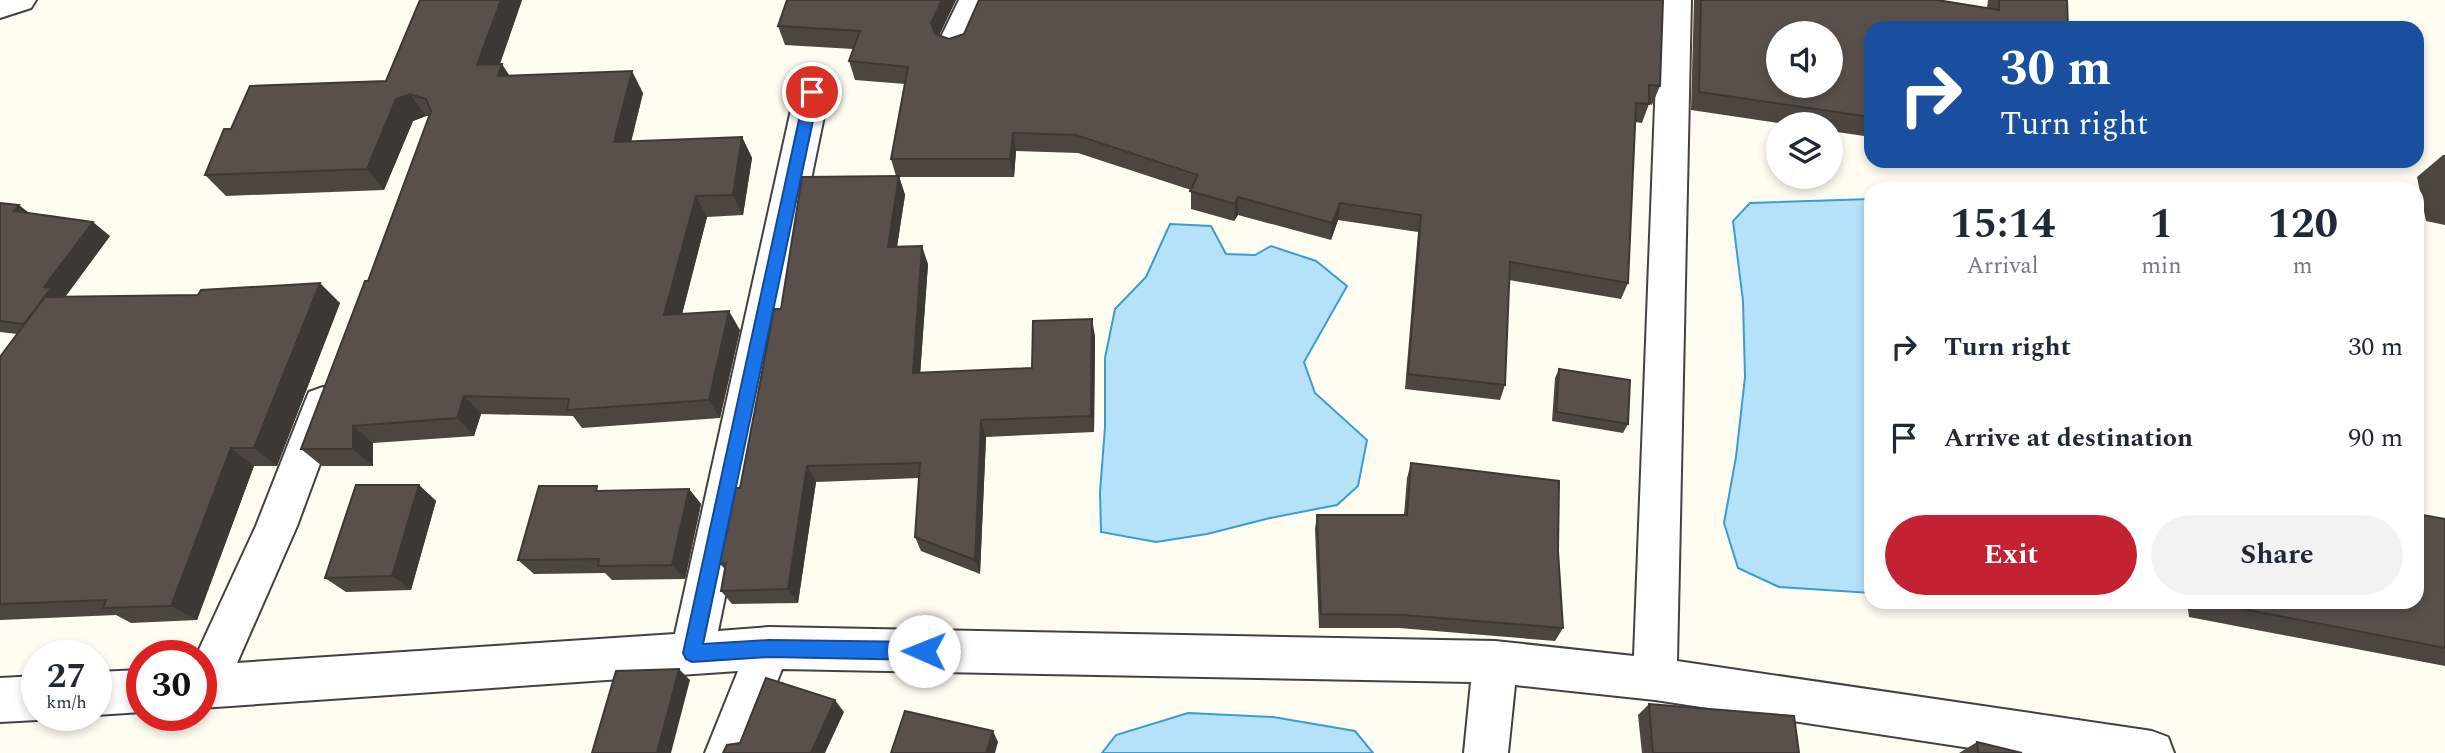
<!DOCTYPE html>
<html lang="en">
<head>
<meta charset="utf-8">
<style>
	:root { --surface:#fff; --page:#f2f2f3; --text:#1f2937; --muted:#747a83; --accent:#c42232 }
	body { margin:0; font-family:Spectral,serif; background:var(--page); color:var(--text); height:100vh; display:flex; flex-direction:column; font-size:26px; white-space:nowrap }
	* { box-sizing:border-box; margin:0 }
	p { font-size:23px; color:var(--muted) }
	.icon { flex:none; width:38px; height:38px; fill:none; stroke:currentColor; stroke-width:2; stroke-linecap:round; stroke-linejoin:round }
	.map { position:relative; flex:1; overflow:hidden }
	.details { position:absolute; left:1864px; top:182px; width:560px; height:427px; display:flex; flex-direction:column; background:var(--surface); border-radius:21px; box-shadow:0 4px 10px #0003 }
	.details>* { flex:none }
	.banner { position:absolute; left:1864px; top:21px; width:560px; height:147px; border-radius:21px; box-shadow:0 4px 10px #0003; background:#1a4fa0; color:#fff; overflow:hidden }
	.buttons { position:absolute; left:1766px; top:21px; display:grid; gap:14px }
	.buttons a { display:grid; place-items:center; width:77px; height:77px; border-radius:50%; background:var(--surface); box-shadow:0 4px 10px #0003; font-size:35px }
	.speed { position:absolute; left:21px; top:640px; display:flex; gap:14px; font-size:35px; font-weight:700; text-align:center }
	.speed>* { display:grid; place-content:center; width:91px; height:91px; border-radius:50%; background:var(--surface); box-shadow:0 4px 10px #0003; line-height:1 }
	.speed small { font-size:18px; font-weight:400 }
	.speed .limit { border:10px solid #d22; background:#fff; color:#111 }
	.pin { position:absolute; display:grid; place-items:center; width:60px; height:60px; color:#fff; margin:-30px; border:4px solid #fff; border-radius:50%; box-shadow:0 2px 7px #0007 }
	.me { position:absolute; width:77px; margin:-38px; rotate:271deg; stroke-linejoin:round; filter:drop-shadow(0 0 5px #0008) }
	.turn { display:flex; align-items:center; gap:24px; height:147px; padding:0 21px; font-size:32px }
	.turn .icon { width:91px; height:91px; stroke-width:2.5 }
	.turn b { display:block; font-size:49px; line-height:60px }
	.eta { display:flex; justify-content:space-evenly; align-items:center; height:119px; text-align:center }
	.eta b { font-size:42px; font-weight:700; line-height:49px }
	.cta { display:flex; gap:14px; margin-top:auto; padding:14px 21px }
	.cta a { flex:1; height:80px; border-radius:42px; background:var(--accent); color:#fff; font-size:28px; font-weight:700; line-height:80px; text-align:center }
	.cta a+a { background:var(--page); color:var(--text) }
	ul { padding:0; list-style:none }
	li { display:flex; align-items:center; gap:21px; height:91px; padding:0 21px }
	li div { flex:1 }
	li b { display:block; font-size:26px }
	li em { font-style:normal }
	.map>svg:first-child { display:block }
</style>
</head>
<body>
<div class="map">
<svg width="2445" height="753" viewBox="0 0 2445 753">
	<rect width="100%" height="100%" fill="#fffcf2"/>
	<path fill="#b5e2f8" stroke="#3a9cd1" stroke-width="2" d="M1871,199V593L1779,587L1738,568L1724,523L1736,457L1745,377L1743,301L1733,221L1750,203Z
		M1170,224L1211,226L1226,254L1255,255L1271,246L1316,261L1347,286L1304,362L1315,393L1367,440L1358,486L1337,505L1270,518L1207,534L1156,542L1101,532L1100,492L1105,427V358L1115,309L1146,277Z
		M1188,713L1273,717L1355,731L1373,753H1102L1116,735Z"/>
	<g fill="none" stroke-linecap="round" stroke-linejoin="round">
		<defs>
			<path id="minor" d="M0,0H36L31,8L0,18Z
				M959,0H991L966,51L954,55L942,51L938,43Z
				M1659,0H1691L1677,661L2152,731L2168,737L2174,753H2003L1655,700L1515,685L1508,753H1464L1471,682L782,669L749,753H705L738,671L201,708V656H196L256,526L304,404L309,392L323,387L337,392L342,404L297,526L237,663L675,634L795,92L800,83L812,79L824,83L829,92L718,631L769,627L1495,641L1634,656Z
				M142,670V712L96,715V672Z
				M37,676V716H46L37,720L0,722V678Z"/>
		</defs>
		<use href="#minor" stroke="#424242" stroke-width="4"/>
		<use href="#minor" fill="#fff" fill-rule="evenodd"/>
	</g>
	<path fill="#4d4540" d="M420,0H522L500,64L509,75L643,93L631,141L742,137L752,158L743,215L707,217L682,314L740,330L720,418L582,428L573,416L481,414L474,436L373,443V466H322L301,449L368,281L429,116H426L413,121L384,190L226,196L205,175L231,129L386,81Z
		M787,0H956L939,35L949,39L964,34L979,0L1660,86L1652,105L1649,104L1642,123L1635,122L1628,283L1621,299L1509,280L1505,385L1500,400L1405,389L1418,232L1338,220L1331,240L1238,215L1234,221L1191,209V190L1078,153L1016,151L1014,177H899L905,195L897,247L928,264L920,373L1032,368L1095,336L1094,432L986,437L980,574L921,551L915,537L919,478L816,482L798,603L732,604L721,591L725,569L720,564L740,488L781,309L896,176L891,159L905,84L855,80L849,61L853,49L785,45L778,26Z
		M1694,0H1937L1987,8L1988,0H2067L1871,28V137L1830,131V124H1785L1691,110Z
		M2443,155H2445V225L2426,221L2417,177Z
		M1984,161H2020L2015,167Z
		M0,203L30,214L110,236L66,296L340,303L277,466H254L197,620L131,623L116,615L0,620V357L17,334L0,332Z
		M1559,369L1628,424L1623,433L1552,421L1555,378Z
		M1411,463L1558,551L1563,628L1555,641L1399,628H1319L1315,529L1317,515H1404L1407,478Z
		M419,485L436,501L411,590L346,592L325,578Z
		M689,489L701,504L685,579L612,580L605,573L534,574L518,560L601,491Z
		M2445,519V666L2189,617L2187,602H2417Z
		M1649,704L1799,753H1642L1638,715Z
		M1977,742L2022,753H1959Z"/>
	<path fill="#3e3834" d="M501,0H522L492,86L477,65Z
		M942,0H956L936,42L931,23Z
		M502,64L516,86L498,76Z
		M632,71L643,93L626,163L614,142Z
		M410,94L426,116L413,121L384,190L367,169L396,99Z
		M1013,133L1016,151L1014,177L1010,159Z
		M742,137L752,158L743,215L733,195Z
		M899,176L905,195L894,265L888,247Z
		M696,196L707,217L677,334L664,315Z
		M1238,197V215L1234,221L1235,204Z
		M1340,203L1338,220L1331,240L1332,223Z
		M19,205L37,219L14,211Z
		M93,222L110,236L64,298L43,338L44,287Z
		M922,246L928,264L919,390L913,373Z
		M320,283L340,303L277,466L254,448Z
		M729,311L740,330L720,418L709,400Z
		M1092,319L1095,336L1094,432L1091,416Z
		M464,396L481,414L474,436L457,418Z
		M981,420L986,437L980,574L975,560Z
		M353,426L373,443V466L353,449Z
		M231,448L254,466L197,620L171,606Z
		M807,466L816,482L798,603L788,589Z
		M419,485L436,501L411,590L392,576Z
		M689,489L701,504L685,579L672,565Z
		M679,669L690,680L671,753H657Z
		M835,700L844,712L825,753H811Z
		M993,731L998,742L995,753H986Z"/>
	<path fill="#59504b" stroke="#3e3834" stroke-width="2" fill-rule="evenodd" d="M420,0H501L477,65L502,64L498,76L632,71L614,142L742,137L733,195L696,196L664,315L729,311L709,400L567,410L569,399L464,396L457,418L353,426V449H301L365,281H368L431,111L426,99L410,94L396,99L367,169L205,175L224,129H231L250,86L386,81Z
		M787,0H942L931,23L935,34L949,39L964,34L979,0H1663L1660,86L1649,85V104L1636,103L1628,283L1510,262L1505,385L1408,374L1421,215L1340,203L1332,223L1238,197L1235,204L1190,191L1198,175L1076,135L1013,133L1010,159H891L908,67L849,61L860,31L778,26Z
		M1701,0H1937L1999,10V0H2067L2068,28H1871V117L1699,92ZM1778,33H1830V86H1778Z
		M899,176L888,247L922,246L913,373L1032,368L1033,321L1092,319L1091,416L981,420L975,560L915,537L920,463L807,466L788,589L721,591L726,563L720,564L736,488H740L774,309H781L802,177Z
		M0,203L19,205L14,211L93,222L44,287L51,288L24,324L0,321Z
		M320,283L254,448H231L171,606L103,608L106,600L0,604V357L45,297L198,295L201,290Z
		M1559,369L1630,380L1628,424L1556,412Z
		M1411,463L1559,481L1558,551L1563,628L1403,615L1321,614L1317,515H1407Z
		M356,485H419L392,576L325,578Z
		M539,486H597L596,491L689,489L672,565L598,566L599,559L518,560Z
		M2417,514L2445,519V648L2212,603V602H2417Z
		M679,669L657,753H592L616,671Z
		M766,678L835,700L811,753H723L727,745L740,743Z
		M1649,704L1794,716L1799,753H1653Z
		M905,711L993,731L986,753H891Z
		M1977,742L2022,753H1978Z"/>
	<path fill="#1a73e8" stroke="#114b97" stroke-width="2" d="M812,86L819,92L703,644L769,640L924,642L930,645L933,651L930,657L924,660L769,657L692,662L686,659L683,653L805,92Z"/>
</svg>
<div class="buttons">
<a><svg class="icon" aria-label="sound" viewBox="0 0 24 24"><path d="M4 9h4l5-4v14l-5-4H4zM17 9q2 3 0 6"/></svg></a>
<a><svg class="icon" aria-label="layers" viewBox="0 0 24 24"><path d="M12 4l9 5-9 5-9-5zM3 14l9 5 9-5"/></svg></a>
</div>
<div class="speed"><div>27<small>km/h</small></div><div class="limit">30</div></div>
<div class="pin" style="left:812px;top:92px;background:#d93025"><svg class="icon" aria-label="arrive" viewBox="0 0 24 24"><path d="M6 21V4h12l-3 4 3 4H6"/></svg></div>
<svg class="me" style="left:924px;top:651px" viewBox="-20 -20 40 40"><circle r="19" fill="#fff"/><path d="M0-13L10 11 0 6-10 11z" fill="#1a73e8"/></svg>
<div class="banner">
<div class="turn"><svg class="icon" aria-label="right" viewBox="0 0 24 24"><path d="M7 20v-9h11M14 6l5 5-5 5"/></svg><div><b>30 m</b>Turn right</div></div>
</div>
<section class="details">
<div class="eta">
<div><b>15:14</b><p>Arrival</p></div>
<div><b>1</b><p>min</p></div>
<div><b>120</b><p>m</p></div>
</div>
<ul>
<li><svg class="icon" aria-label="right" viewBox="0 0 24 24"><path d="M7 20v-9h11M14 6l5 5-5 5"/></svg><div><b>Turn right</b></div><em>30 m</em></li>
<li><svg class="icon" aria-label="arrive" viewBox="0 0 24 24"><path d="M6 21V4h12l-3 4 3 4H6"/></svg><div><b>Arrive at destination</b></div><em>90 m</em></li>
</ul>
<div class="cta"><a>Exit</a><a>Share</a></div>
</section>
</div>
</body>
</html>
